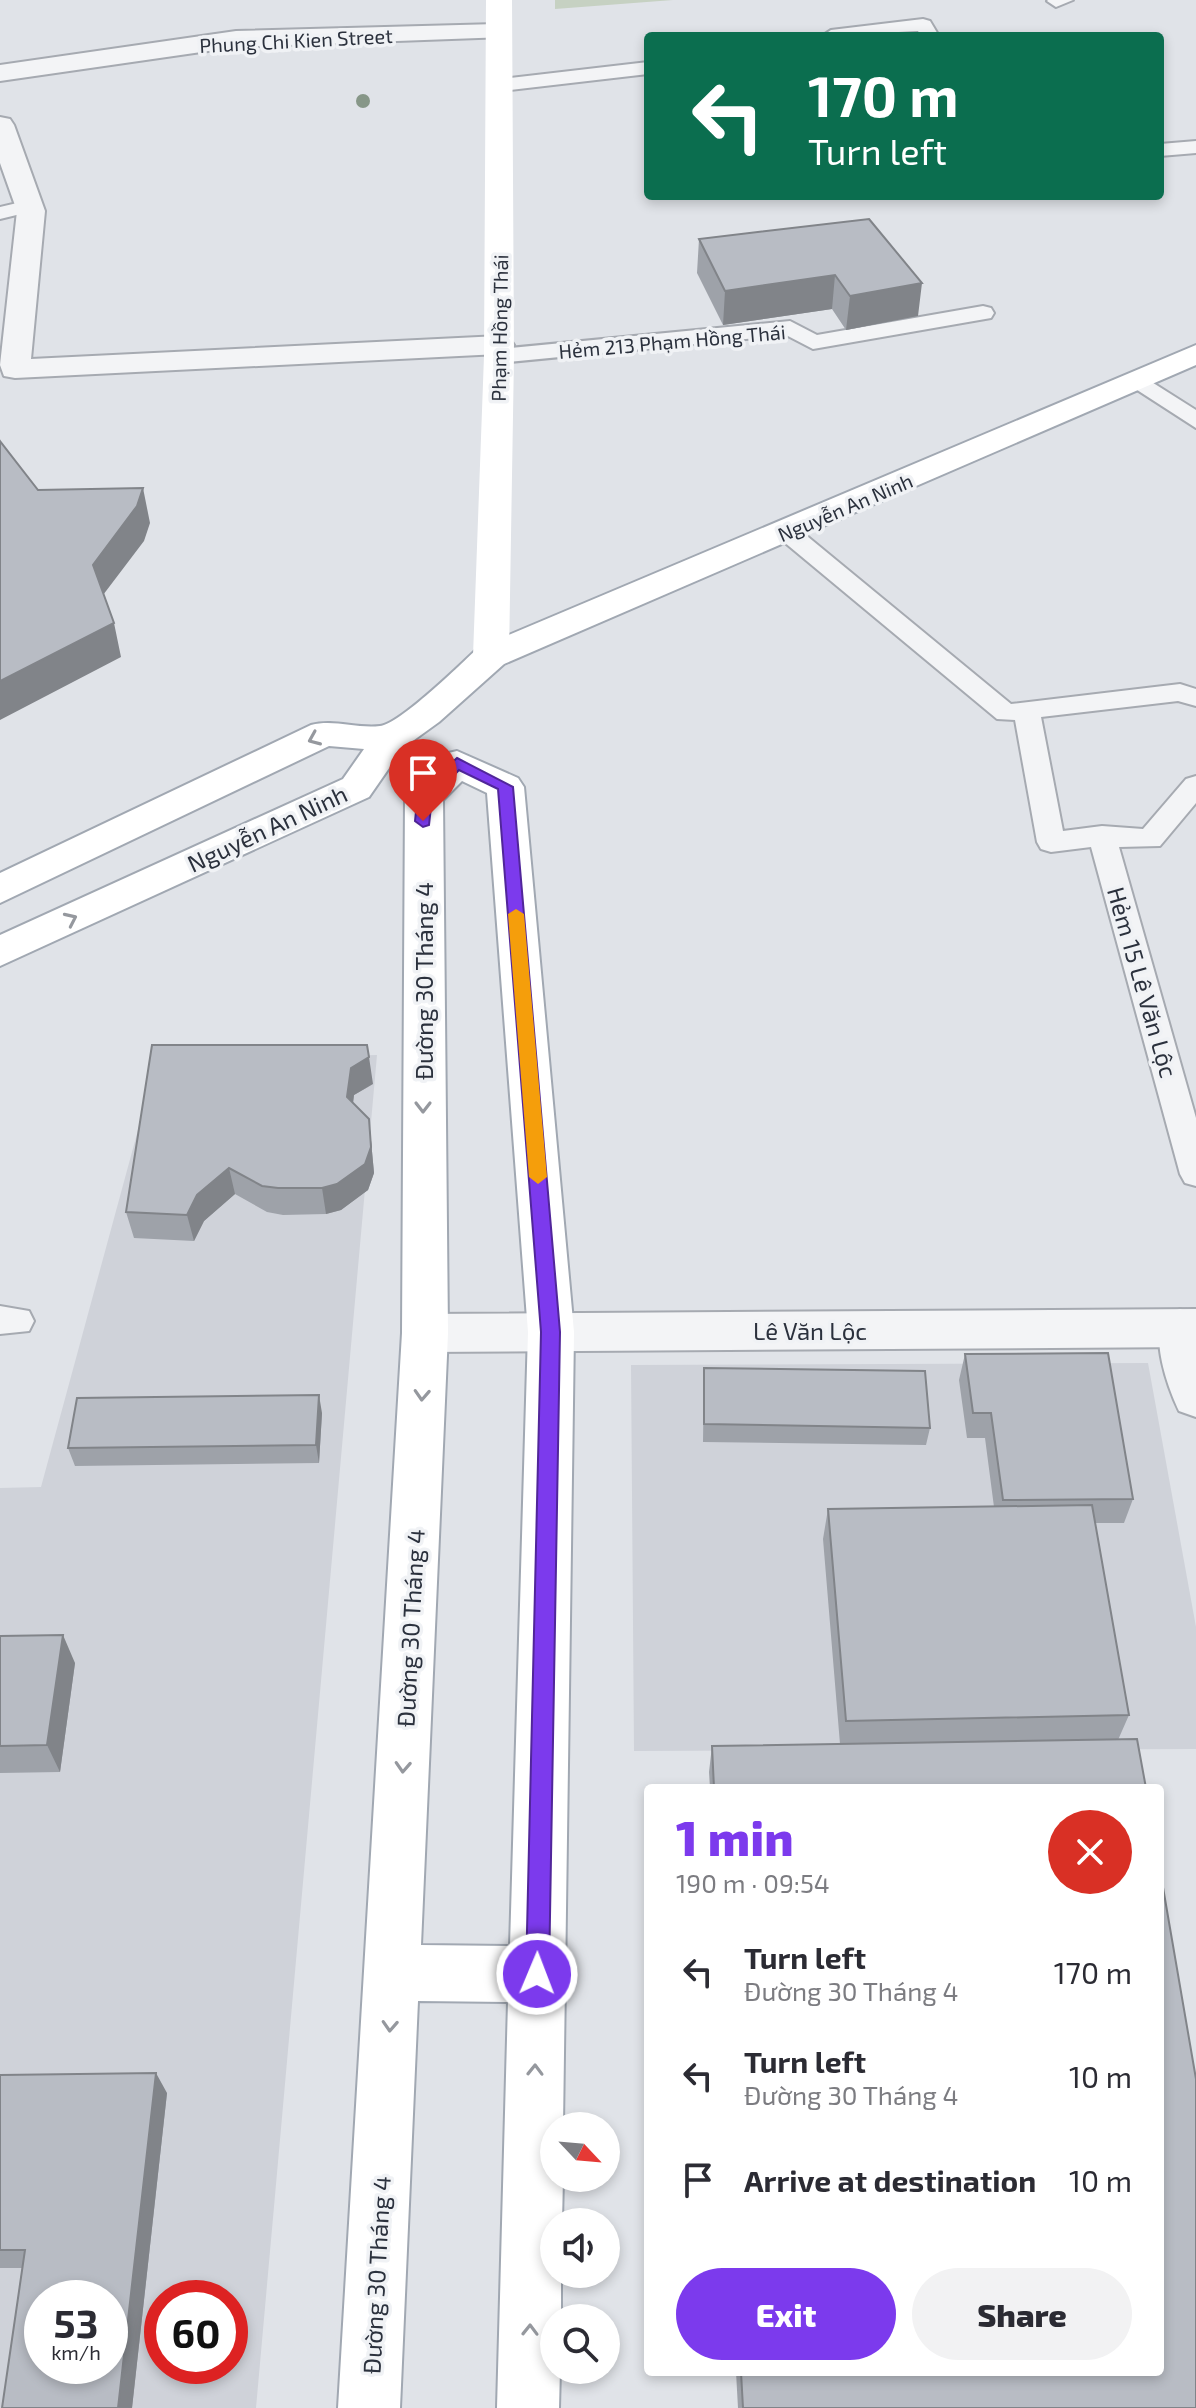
<!DOCTYPE html>
<html lang="en">
<head>
<meta charset="utf-8">
<style>
	:root { --surface:#fff; --page:#f2f2f3; --text:#2b2b33; --muted:#7c7c81; --accent:#7c3aed }
	body { margin:0; font-family:"Exo 2",sans-serif; background:var(--page); color:var(--text); height:100vh; display:flex; flex-direction:column; font-size:30px; white-space:nowrap }
	* { box-sizing:border-box; margin:0 }
	p { font-size:26px; color:var(--muted) }
	.icon { flex:none; width:44px; height:44px; fill:none; stroke:currentColor; stroke-width:2; stroke-linecap:round; stroke-linejoin:round }
	.map { position:relative; flex:1; overflow:hidden }
	.details { position:absolute; left:644px; top:1784px; width:520px; height:592px; display:flex; flex-direction:column; background:var(--surface); border-radius:8px; box-shadow:0 4px 12px #0003 }
	.details>* { flex:none }
	.top-card { position:absolute; left:644px; top:32px; width:520px; height:168px; border-radius:8px; box-shadow:0 4px 12px #0003; background:#0b6e4f; color:#fff; overflow:hidden }
	.needle { width:52px; rotate:116deg }
	.controls { position:absolute; left:540px; top:2112px; display:grid; gap:16px }
	.controls a { display:grid; place-items:center; width:80px; height:80px; border-radius:50%; background:var(--surface); box-shadow:0 4px 12px #0003; font-size:40px }
	.speed { position:absolute; left:24px; top:2280px; display:flex; gap:16px; font-size:40px; font-weight:700; text-align:center }
	.speed>* { display:grid; place-content:center; width:104px; height:104px; border-radius:50%; background:var(--surface); box-shadow:0 4px 12px #0003; line-height:1 }
	.speed small { font-size:20px; font-weight:400 }
	.speed .limit { border:12px solid #d22; background:#fff; color:#111 }
	.pin { position:absolute; display:grid; place-items:center; width:68px; height:68px; color:#fff; margin:-82px -34px; border-radius:50% 50% 50% 0; rotate:-45deg; box-shadow:0 0 8px #0007 }
	.pin .icon { rotate:45deg }
	.me { position:absolute; width:88px; margin:-44px; rotate:1deg; stroke-linejoin:round; filter:drop-shadow(0 0 6px #0008) }
	.turn { display:flex; align-items:center; gap:28px; height:168px; padding:0 32px; font-size:36px }
	.turn .icon { width:104px; height:104px; stroke-width:2.5 }
	.turn b { display:block; font-size:56px; line-height:68px }
	.round { display:grid; place-items:center; flex:none; width:84px; height:84px; border-radius:42px; background:var(--page) }
	.head { display:flex; align-items:center; justify-content:space-between; height:136px; padding:0 32px }
	h1 { font-size:48px; font-weight:800; line-height:60px; color:var(--accent) }
	.cta { display:flex; gap:16px; margin-top:auto; padding:16px 32px }
	.cta a { flex:1; height:92px; border-radius:48px; background:var(--accent); color:#fff; font-size:32px; font-weight:800; line-height:92px; text-align:center }
	.cta a+a { background:var(--page); color:var(--text) }
	ul { padding:0; list-style:none }
	li { display:flex; align-items:center; gap:24px; height:104px; padding:0 32px }
	li div { flex:1 }
	li b { display:block; font-size:30px }
	li em { font-style:normal }
	.map>svg:first-child { display:block }
</style>
</head>
<body>
<div class="map">
<svg width="1196" height="2408" viewBox="0 0 1196 2408">
	<rect width="100%" height="100%" fill="#e0e3e8"/>
	<path fill="#cfd2d9" fill-rule="evenodd" d="M377,1055L256,2408H0V1488L41,1487L157,1060ZM42,2298H110V2366H42ZM162,2298H230V2366H162Z
		M1148,1363L1196,1627V1749L634,1751L631,1365Z"/>
	<path fill="#c6d1c2" d="M555,0H673L555,9Z"/>
	<g fill="none" stroke-linecap="round" stroke-linejoin="round">
		<defs>
			<path id="service" d="M1073,0L1056,7L1047,1L1048,0Z
				M923,19L930,21L939,36H921L918,31L822,36L831,30Z
				M648,62V74L501,91L491,85L501,79Z
				M1196,141V153L1160,156V144Z
				M30,200L37,202L40,206L37,210L0,219V207Z
				M983,306L991,308L994,313L991,318L813,349L786,335L499,363L488,356L499,349L790,321L817,335Z
				M1139,374L1196,410V428L1131,386L1128,381Z
				M787,525L796,527L1011,704L1180,684L1196,689V706L1178,701L1041,717L1063,831L1102,826L1143,829L1186,779L1196,776V803L1160,846L1119,847L1196,1118V1186L1185,1183L1180,1174L1091,847L1051,852L1041,849L1037,842L1015,720L997,719L778,537L775,532Z
				M0,1306L29,1311L34,1321L29,1331L0,1334Z"/>
			<path id="minor" d="M497,24L510,32L506,37L236,47L0,81V65L236,31Z
				M0,117L10,119L14,125L45,211L31,359L499,336L510,339L514,345L510,351L499,354L15,378L4,376L0,365L17,211L0,163Z
				M1180,1309L1196,1315V1417L1179,1411C1167,1386 1151,1339 1164,1315Z"/>
			<path id="tertiary" d="M1196,1309V1347L425,1352L409,1346L402,1333L409,1320L425,1314Z"/>
			<path id="primary" d="M1196,345V365L504,664L439,722L403,748L369,797L0,966V935L343,779L364,749L329,746L0,903V873L311,725C334,719 357,729 380,726C400,724 461,664 478,648Z
				M457,751L518,778L524,787L574,1332L563,2126H554V2178H563L562,2222H554V2274H561V2318H554V2370H560L559,2408H497L508,2002L418,2001L400,2408H338L402,1333L405,797L444,754ZM462,781L487,793L528,1332L510,1946L421,1945L448,1333L443,800Z"/>
		</defs>
		<use href="#service" stroke="#a6aab1" stroke-width="4"/>
		<use href="#minor" stroke="#a6aab1" stroke-width="4"/>
		<use href="#tertiary" stroke="#a6aab1" stroke-width="4"/>
		<use href="#primary" stroke="#a1a8b2" stroke-width="4"/>
		<use href="#service" fill="#f3f4f6" fill-rule="evenodd"/>
		<use href="#minor" fill="#f3f4f6" fill-rule="evenodd"/>
		<use href="#tertiary" fill="#f3f4f6" fill-rule="evenodd"/>
		<path fill="#fff" fill-rule="evenodd" d="M486,0H512L514,356L509,656L504,664L491,667L478,664L473,656L484,356Z"/>
		<use href="#primary" fill="#fff" fill-rule="evenodd"/>
	</g>
	<circle fill="#879788" cx="363" cy="101" r="7"/>
	<path fill="#9ea2a9" d="M869,219L918,316L846,330L832,309L723,325L697,273L699,239Z
		M373,1084L354,1095L353,1104L369,1119L374,1173L368,1190L341,1210L326,1214L283,1215L267,1212L235,1194L204,1221L194,1241L134,1238L126,1212Z
		M965,1354L1133,1499L1124,1523H1095L1129,1715L1118,1740L1146,1788H710L709,1772L712,1746L840,1744L823,1539L828,1509L994,1507L985,1438H967L959,1380Z
		M704,1368L930,1428L926,1445L703,1442Z
		M322,1413L319,1463L75,1466L68,1448Z
		M0,1636L75,1663L60,1772L0,1773Z
		M0,2075L167,2093L132,2408H2L22,2268H0Z
		M736,2372H1160L1196,2408H738Z"/>
	<path fill="#818489" d="M835,275L832,309L723,325L725,291Z
		M922,283L918,316L846,330L850,296Z
		M143,488L150,523L144,541L100,599L93,565Z
		M114,623L121,657L0,720V681Z
		M369,1057L373,1084L354,1095L350,1124L347,1097L351,1068Z
		M369,1119L374,1173L368,1190L341,1210L326,1214L322,1188Z
		M229,1168L235,1194L204,1221L194,1241L187,1215L197,1195Z
		M319,1395L322,1413L319,1463L316,1445Z
		M63,1635L75,1663L60,1772L47,1745Z
		M156,2073L167,2093L132,2408H118Z"/>
	<path fill="#b8bcc4" stroke="#818489" stroke-width="2" fill-rule="evenodd" d="M869,219L922,283L850,296L835,275L725,291L699,239Z
		M0,441L38,490L143,488L137,506L93,565L114,623L0,681Z
		M152,1045H367L369,1057L351,1068L347,1097L369,1119L371,1147L365,1164L337,1184L322,1188H278L262,1186L229,1168L197,1195L187,1215L126,1212Z
		M1108,1353L1133,1499L1003,1500L991,1413H973L965,1354Z
		M704,1368L925,1371L930,1428L704,1424Z
		M319,1395L316,1445L68,1448L77,1398Z
		M1092,1505L1129,1715L846,1721L828,1509Z
		M63,1635L47,1745L0,1746V1636Z
		M1137,1739L1146,1788H714L712,1746Z
		M1160,1870L1196,2079V2408H743L741,2372H1160Z
		M156,2073L118,2408H2L25,2250H0V2075ZM42,2298H110V2366H42Z"/>
	<defs><path id="oneway-chevron" d="M-2-3.5L2.5 0L-2 3.5" fill="none" stroke-width="1.6" stroke-linecap="round" stroke-linejoin="round" transform="scale(2)"/></defs>
	<g stroke="#95989e">
		<use href="#oneway-chevron" transform="translate(314 739) rotate(157)"/>
		<use href="#oneway-chevron" transform="translate(71 919) rotate(-25)"/>
		<use href="#oneway-chevron" transform="translate(423 1107) rotate(90)"/>
		<use href="#oneway-chevron" transform="translate(422 1395) rotate(93)"/>
		<use href="#oneway-chevron" transform="translate(403 1767) rotate(93)"/>
		<use href="#oneway-chevron" transform="translate(390 2026) rotate(93)"/>
		<use href="#oneway-chevron" transform="translate(535 2070) rotate(-89)"/>
		<use href="#oneway-chevron" transform="translate(530 2330) rotate(-89)"/>
	</g>
	<path fill="#7c3aed" stroke="#51269a" stroke-width="2" d="M457,758L513,787L560,1332L549,1974L546,1983L537,1986L529,1983L526,1974L541,1332L498,789L459,770L432,798L429,825L423,827L415,821L418,793Z"/>
	<path fill="#f59e0b" d="M516,909L524,914L547,1177L538,1184L529,1177L508,914Z"/>
	<g text-anchor="middle" dominant-baseline="central" stroke-width="7" stroke-linejoin="round" paint-order="stroke">
		<g font-size="20" fill="#2b313d" stroke="#f0f2f5">
			<text transform="translate(296 40) rotate(-3)">Phung Chi Kien Street</text>
			<text transform="translate(499 328) rotate(-89)">Phạm Hồng Thái</text>
			<text transform="translate(672 341) rotate(-5)">Hẻm 213 Phạm Hồng Thái</text>
			<text transform="translate(845 507) rotate(-23)">Nguyễn An Ninh</text>
		</g>
		<g font-size="24" fill="#2b313d" stroke="#f0f2f5">
			<text transform="translate(267 828) rotate(-25)">Nguyễn An Ninh</text>
			<text transform="translate(423 981) rotate(-90)">Đường 30 Tháng 4</text>
			<text transform="translate(1143 982) rotate(74)">Hẻm 15 Lê Văn Lộc</text>
			<text x="810" y="1330">Lê Văn Lộc</text>
			<text transform="translate(410 1628) rotate(-87)">Đường 30 Tháng 4</text>
			<text transform="translate(376 2275) rotate(-87)">Đường 30 Tháng 4</text>
		</g>
	</g>
</svg>
<div class="controls">
<a><svg class="needle" viewBox="-14 -14 28 28"><path d="M0-13l5 13h-10z" fill="#e53935"/><path d="M0 13l5-13h-10z" fill="#7c7c81"/></svg></a>
<a><svg class="icon" aria-label="sound" viewBox="0 0 24 24"><path d="M4 9h4l5-4v14l-5-4H4zM17 9q2 3 0 6"/></svg></a>
<a><svg class="icon" aria-label="search" viewBox="0 0 24 24"><circle cx="10" cy="10" r="6"/><path d="M15 15l6 6"/></svg></a>
</div>
<div class="speed"><div>53<small>km/h</small></div><div class="limit">60</div></div>
<div class="pin" style="left:423px;top:821px;background:#d93025"><svg class="icon" aria-label="arrive" viewBox="0 0 24 24"><path d="M6 21V4h12l-3 4 3 4H6"/></svg></div>
<svg class="me" style="left:537px;top:1974px" viewBox="-20 -20 40 40"><circle r="17" fill="#7c3aed" stroke="#fff" stroke-width="3"/><path d="M0-11L8 9 0 5-8 9z" fill="#fff"/></svg>
<div class="top-card">
<div class="turn"><svg class="icon" aria-label="left" viewBox="0 0 24 24"><path d="M17 20v-9H6M10 6l-5 5 5 5"/></svg><div><b>170 m</b>Turn left</div></div>
</div>
<section class="details">
<div class="head"><div><h1>1 min</h1><p>190 m · 09:54</p></div><a class="round" style="background:#d93025;color:#fff"><svg class="icon" aria-label="close" viewBox="0 0 24 24"><path d="M6 6l12 12M18 6L6 18"/></svg></a></div>
<ul>
<li><svg class="icon" aria-label="left" viewBox="0 0 24 24"><path d="M17 20v-9H6M10 6l-5 5 5 5"/></svg><div><b>Turn left</b><p>Đường 30 Tháng 4</p></div><em>170 m</em></li>
<li><svg class="icon" aria-label="left" viewBox="0 0 24 24"><path d="M17 20v-9H6M10 6l-5 5 5 5"/></svg><div><b>Turn left</b><p>Đường 30 Tháng 4</p></div><em>10 m</em></li>
<li><svg class="icon" aria-label="arrive" viewBox="0 0 24 24"><path d="M6 21V4h12l-3 4 3 4H6"/></svg><div><b>Arrive at destination</b></div><em>10 m</em></li>
</ul>
<div class="cta"><a>Exit</a><a>Share</a></div>
</section>
</div>
</body>
</html>
